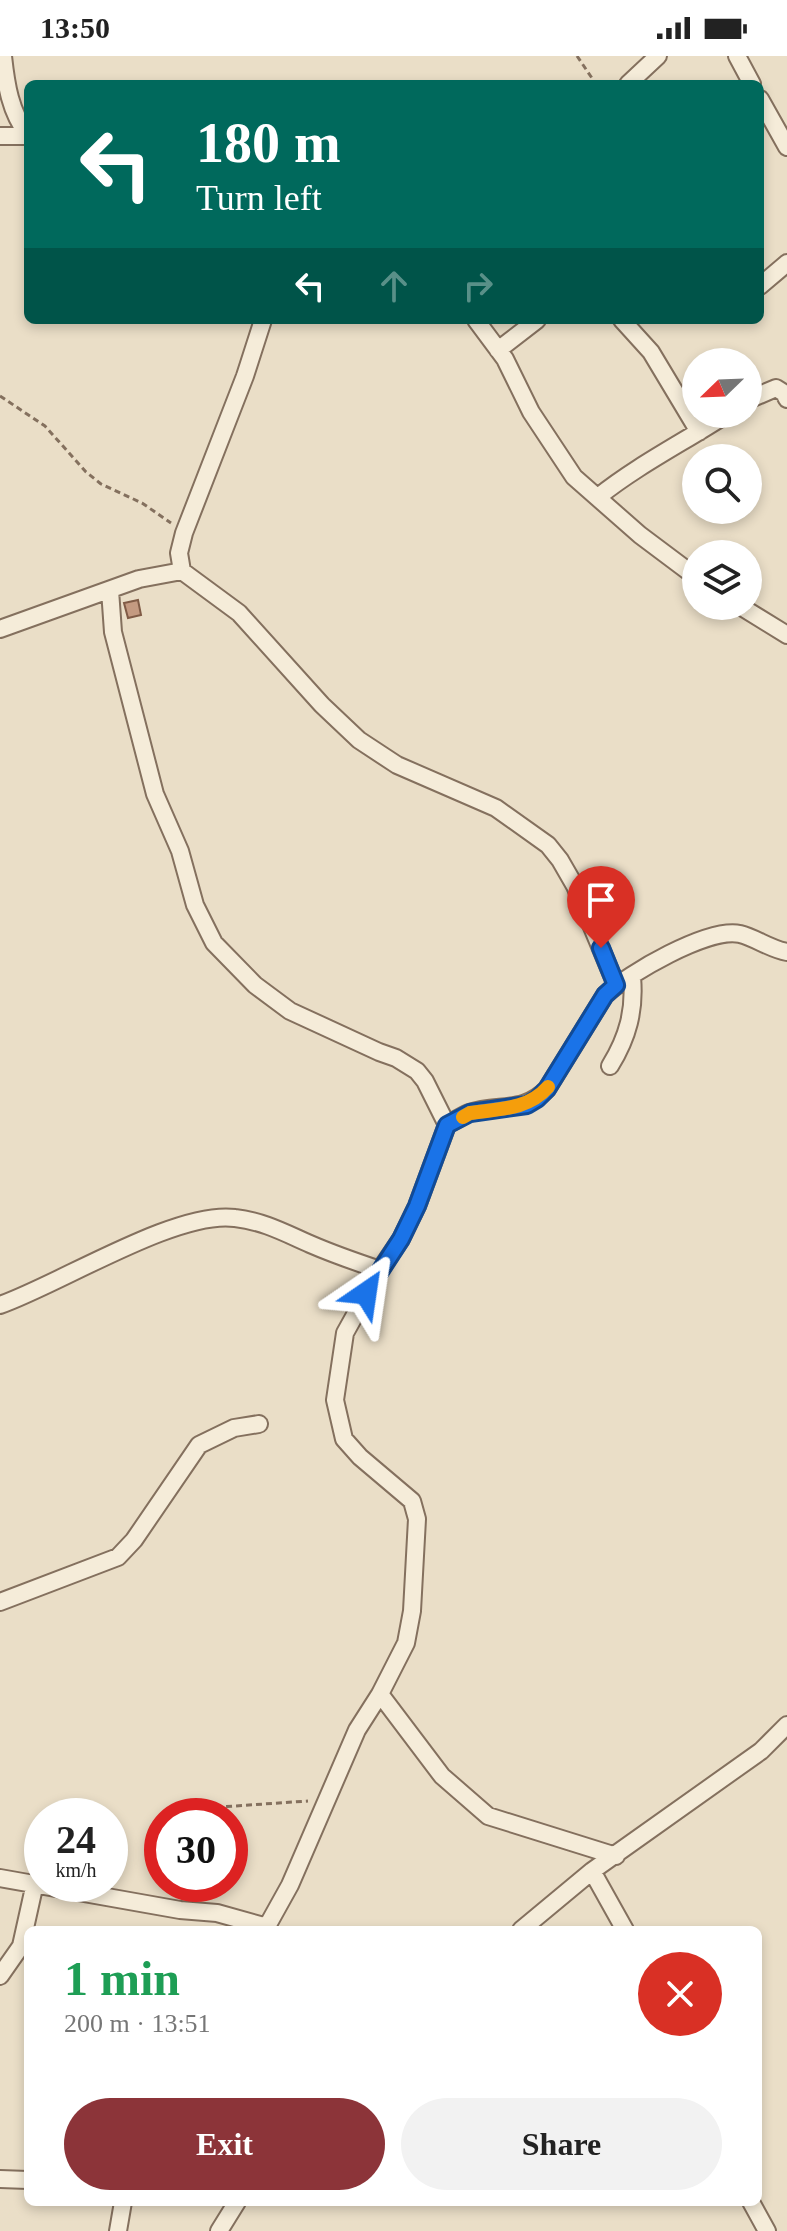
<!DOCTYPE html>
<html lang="en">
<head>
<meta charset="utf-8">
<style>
	:root { --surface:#fff; --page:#f2f2f2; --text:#222; --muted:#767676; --accent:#8c3439 }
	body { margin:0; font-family:Georgia,serif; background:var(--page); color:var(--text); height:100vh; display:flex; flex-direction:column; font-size:30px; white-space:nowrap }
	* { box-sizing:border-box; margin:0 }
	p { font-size:26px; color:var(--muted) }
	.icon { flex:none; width:44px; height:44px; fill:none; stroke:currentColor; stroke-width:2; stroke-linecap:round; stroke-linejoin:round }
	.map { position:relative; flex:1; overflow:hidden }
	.details { position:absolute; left:24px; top:1870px; width:738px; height:280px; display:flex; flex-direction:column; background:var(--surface); border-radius:12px; box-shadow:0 4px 12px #0003 }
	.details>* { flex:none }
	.banner { position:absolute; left:24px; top:24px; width:740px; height:244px; border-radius:12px; box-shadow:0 4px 12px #0003; background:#00695c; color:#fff; overflow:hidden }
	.needle { width:52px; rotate:247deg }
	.fabs { position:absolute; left:682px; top:292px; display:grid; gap:16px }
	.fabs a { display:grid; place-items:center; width:80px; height:80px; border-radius:50%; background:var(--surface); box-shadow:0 4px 12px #0003; font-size:40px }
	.speed { position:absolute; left:24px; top:1742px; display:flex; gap:16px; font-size:40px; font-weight:700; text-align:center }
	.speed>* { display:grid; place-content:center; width:104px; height:104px; border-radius:50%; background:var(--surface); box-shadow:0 4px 12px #0003; line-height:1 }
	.speed small { font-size:20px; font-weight:400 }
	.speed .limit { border:12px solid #d22; background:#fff; color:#111 }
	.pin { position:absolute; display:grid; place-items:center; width:68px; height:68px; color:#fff; margin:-82px -34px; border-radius:50% 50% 50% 0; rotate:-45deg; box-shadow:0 0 8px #0007 }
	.pin .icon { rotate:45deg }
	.me { position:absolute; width:88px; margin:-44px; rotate:32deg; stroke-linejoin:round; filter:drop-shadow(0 0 6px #0008) }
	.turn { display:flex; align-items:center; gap:28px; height:168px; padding:0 40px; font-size:36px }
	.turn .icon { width:104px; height:104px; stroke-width:2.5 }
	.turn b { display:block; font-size:56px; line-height:68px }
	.lanes { display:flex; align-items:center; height:76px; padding:0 40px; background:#0003; justify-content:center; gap:40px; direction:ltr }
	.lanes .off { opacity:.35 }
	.round { display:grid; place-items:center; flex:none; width:84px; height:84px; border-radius:42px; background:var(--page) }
	.head { display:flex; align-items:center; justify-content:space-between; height:136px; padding:0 40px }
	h1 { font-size:48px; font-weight:700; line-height:60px; color:#1e9e55 }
	.primary-button { display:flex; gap:16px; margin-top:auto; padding:16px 40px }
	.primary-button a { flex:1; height:92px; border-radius:48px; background:var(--accent); color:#fff; font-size:32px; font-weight:700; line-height:92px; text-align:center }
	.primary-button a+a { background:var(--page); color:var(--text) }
	.status { display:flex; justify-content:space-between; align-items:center; height:56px; padding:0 40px; background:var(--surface); direction:ltr }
	.status svg { height:22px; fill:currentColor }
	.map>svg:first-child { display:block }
</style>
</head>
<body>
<div class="status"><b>13:50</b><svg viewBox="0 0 49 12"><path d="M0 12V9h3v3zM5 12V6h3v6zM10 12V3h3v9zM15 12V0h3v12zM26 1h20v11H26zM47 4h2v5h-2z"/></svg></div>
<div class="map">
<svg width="787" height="2175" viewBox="0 0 787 2175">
	<rect width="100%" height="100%" fill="#eadec7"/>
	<path fill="#c49a81" stroke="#805b46" stroke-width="2" d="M138,544L141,559L128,562L124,547Z"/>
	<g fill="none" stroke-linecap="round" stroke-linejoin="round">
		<defs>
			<path id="street" d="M3,0C6,28 10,56 28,79
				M737,0L752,28
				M628,28L658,0
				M760,43L787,91
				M0,80H28
				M760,230L787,207
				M263,264L245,320L184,477L179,497L182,515L239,557L322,649L359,684L397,709L496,752L548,789L560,804L575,830L616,929
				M476,264L505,303L531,356L574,421L640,479L696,521
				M622,264L651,296L699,376
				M498,294L537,264
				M748,344L776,332L784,337L787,343
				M598,441C638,409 684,386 727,358
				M110,534L113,576L155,738L180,795L195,849L214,887L255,929L290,955L379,996L396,1002L417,1015L425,1025L447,1069
				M740,550L787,579
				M0,573L139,523L182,515
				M610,1010C628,981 635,954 632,921
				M0,1249C60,1228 176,1154 235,1162C263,1165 285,1177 310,1188C333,1198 356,1206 380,1214
				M0,1546L118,1501L134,1484L199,1389L234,1372L259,1368
				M380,1638L442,1720L488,1760L616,1800
				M592,1815L625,1874
				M0,1822L180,1854L217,1857L267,1871
				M265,1874L290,1829L357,1674L380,1638L406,1587L412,1555L417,1463L412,1445L360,1401L344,1383L335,1344L345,1277L380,1214L401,1183L417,1150L447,1069C454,1065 462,1060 469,1057C499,1047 523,1058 547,1033L605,939C628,918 708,871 740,878C756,882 770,893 787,896
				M521,1874L592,1815L761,1695L787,1669
				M0,1920L21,1890L35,1827
				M0,2123L28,2124
				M751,2146L767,2175
				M118,2175L123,2146
				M219,2175L237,2146"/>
		</defs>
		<use href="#street" stroke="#84705e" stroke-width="20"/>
		<path stroke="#84705e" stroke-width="3" stroke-dasharray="6 4" stroke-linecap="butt" d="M577,0L596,28
			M0,340L45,370L86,416L101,428L142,447L171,467
			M177,1760L220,1751L308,1745"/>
		<use href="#street" stroke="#f5ecd9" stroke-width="16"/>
	</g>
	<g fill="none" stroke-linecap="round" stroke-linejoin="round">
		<defs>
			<path id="route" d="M366,1237L401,1183L417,1150L447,1069L470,1057L527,1049L537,1043L547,1033L605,939L616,929L601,892"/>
		</defs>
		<use href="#route" stroke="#114b97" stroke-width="20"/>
		<use href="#route" stroke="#1a73e8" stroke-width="14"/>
		<path stroke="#f59e0b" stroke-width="14" d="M463,1061L470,1057C498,1053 528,1054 548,1031"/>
	</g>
</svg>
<div class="fabs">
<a><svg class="needle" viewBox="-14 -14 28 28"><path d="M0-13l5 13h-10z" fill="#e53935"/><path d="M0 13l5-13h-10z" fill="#767676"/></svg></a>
<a><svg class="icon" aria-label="search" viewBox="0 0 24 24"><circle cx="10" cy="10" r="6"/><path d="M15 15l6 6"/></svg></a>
<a><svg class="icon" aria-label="layers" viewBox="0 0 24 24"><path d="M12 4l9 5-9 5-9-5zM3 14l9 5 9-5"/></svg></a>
</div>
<div class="speed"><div>24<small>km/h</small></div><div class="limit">30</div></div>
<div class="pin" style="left:601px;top:892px;background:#d93025"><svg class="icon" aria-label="arrive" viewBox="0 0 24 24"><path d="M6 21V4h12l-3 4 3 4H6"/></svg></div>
<svg class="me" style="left:366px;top:1237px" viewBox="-20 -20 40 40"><path d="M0-17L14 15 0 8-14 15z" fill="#1a73e8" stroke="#fff" stroke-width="4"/></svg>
<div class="banner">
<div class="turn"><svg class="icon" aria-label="left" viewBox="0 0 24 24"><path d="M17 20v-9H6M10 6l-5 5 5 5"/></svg><div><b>180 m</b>Turn left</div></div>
<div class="lanes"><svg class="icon" aria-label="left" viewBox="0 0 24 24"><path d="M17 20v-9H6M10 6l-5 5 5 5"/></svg><svg class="icon off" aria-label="ahead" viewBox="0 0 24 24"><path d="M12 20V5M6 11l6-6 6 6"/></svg><svg class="icon off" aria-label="right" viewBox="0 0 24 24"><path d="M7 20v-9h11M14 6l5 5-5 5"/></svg></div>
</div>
<section class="details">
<div class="head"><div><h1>1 min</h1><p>200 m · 13:51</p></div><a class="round" style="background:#d93025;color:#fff"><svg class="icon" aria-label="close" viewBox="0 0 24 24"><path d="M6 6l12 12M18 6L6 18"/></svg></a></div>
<div class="primary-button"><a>Exit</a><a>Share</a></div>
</section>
</div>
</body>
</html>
